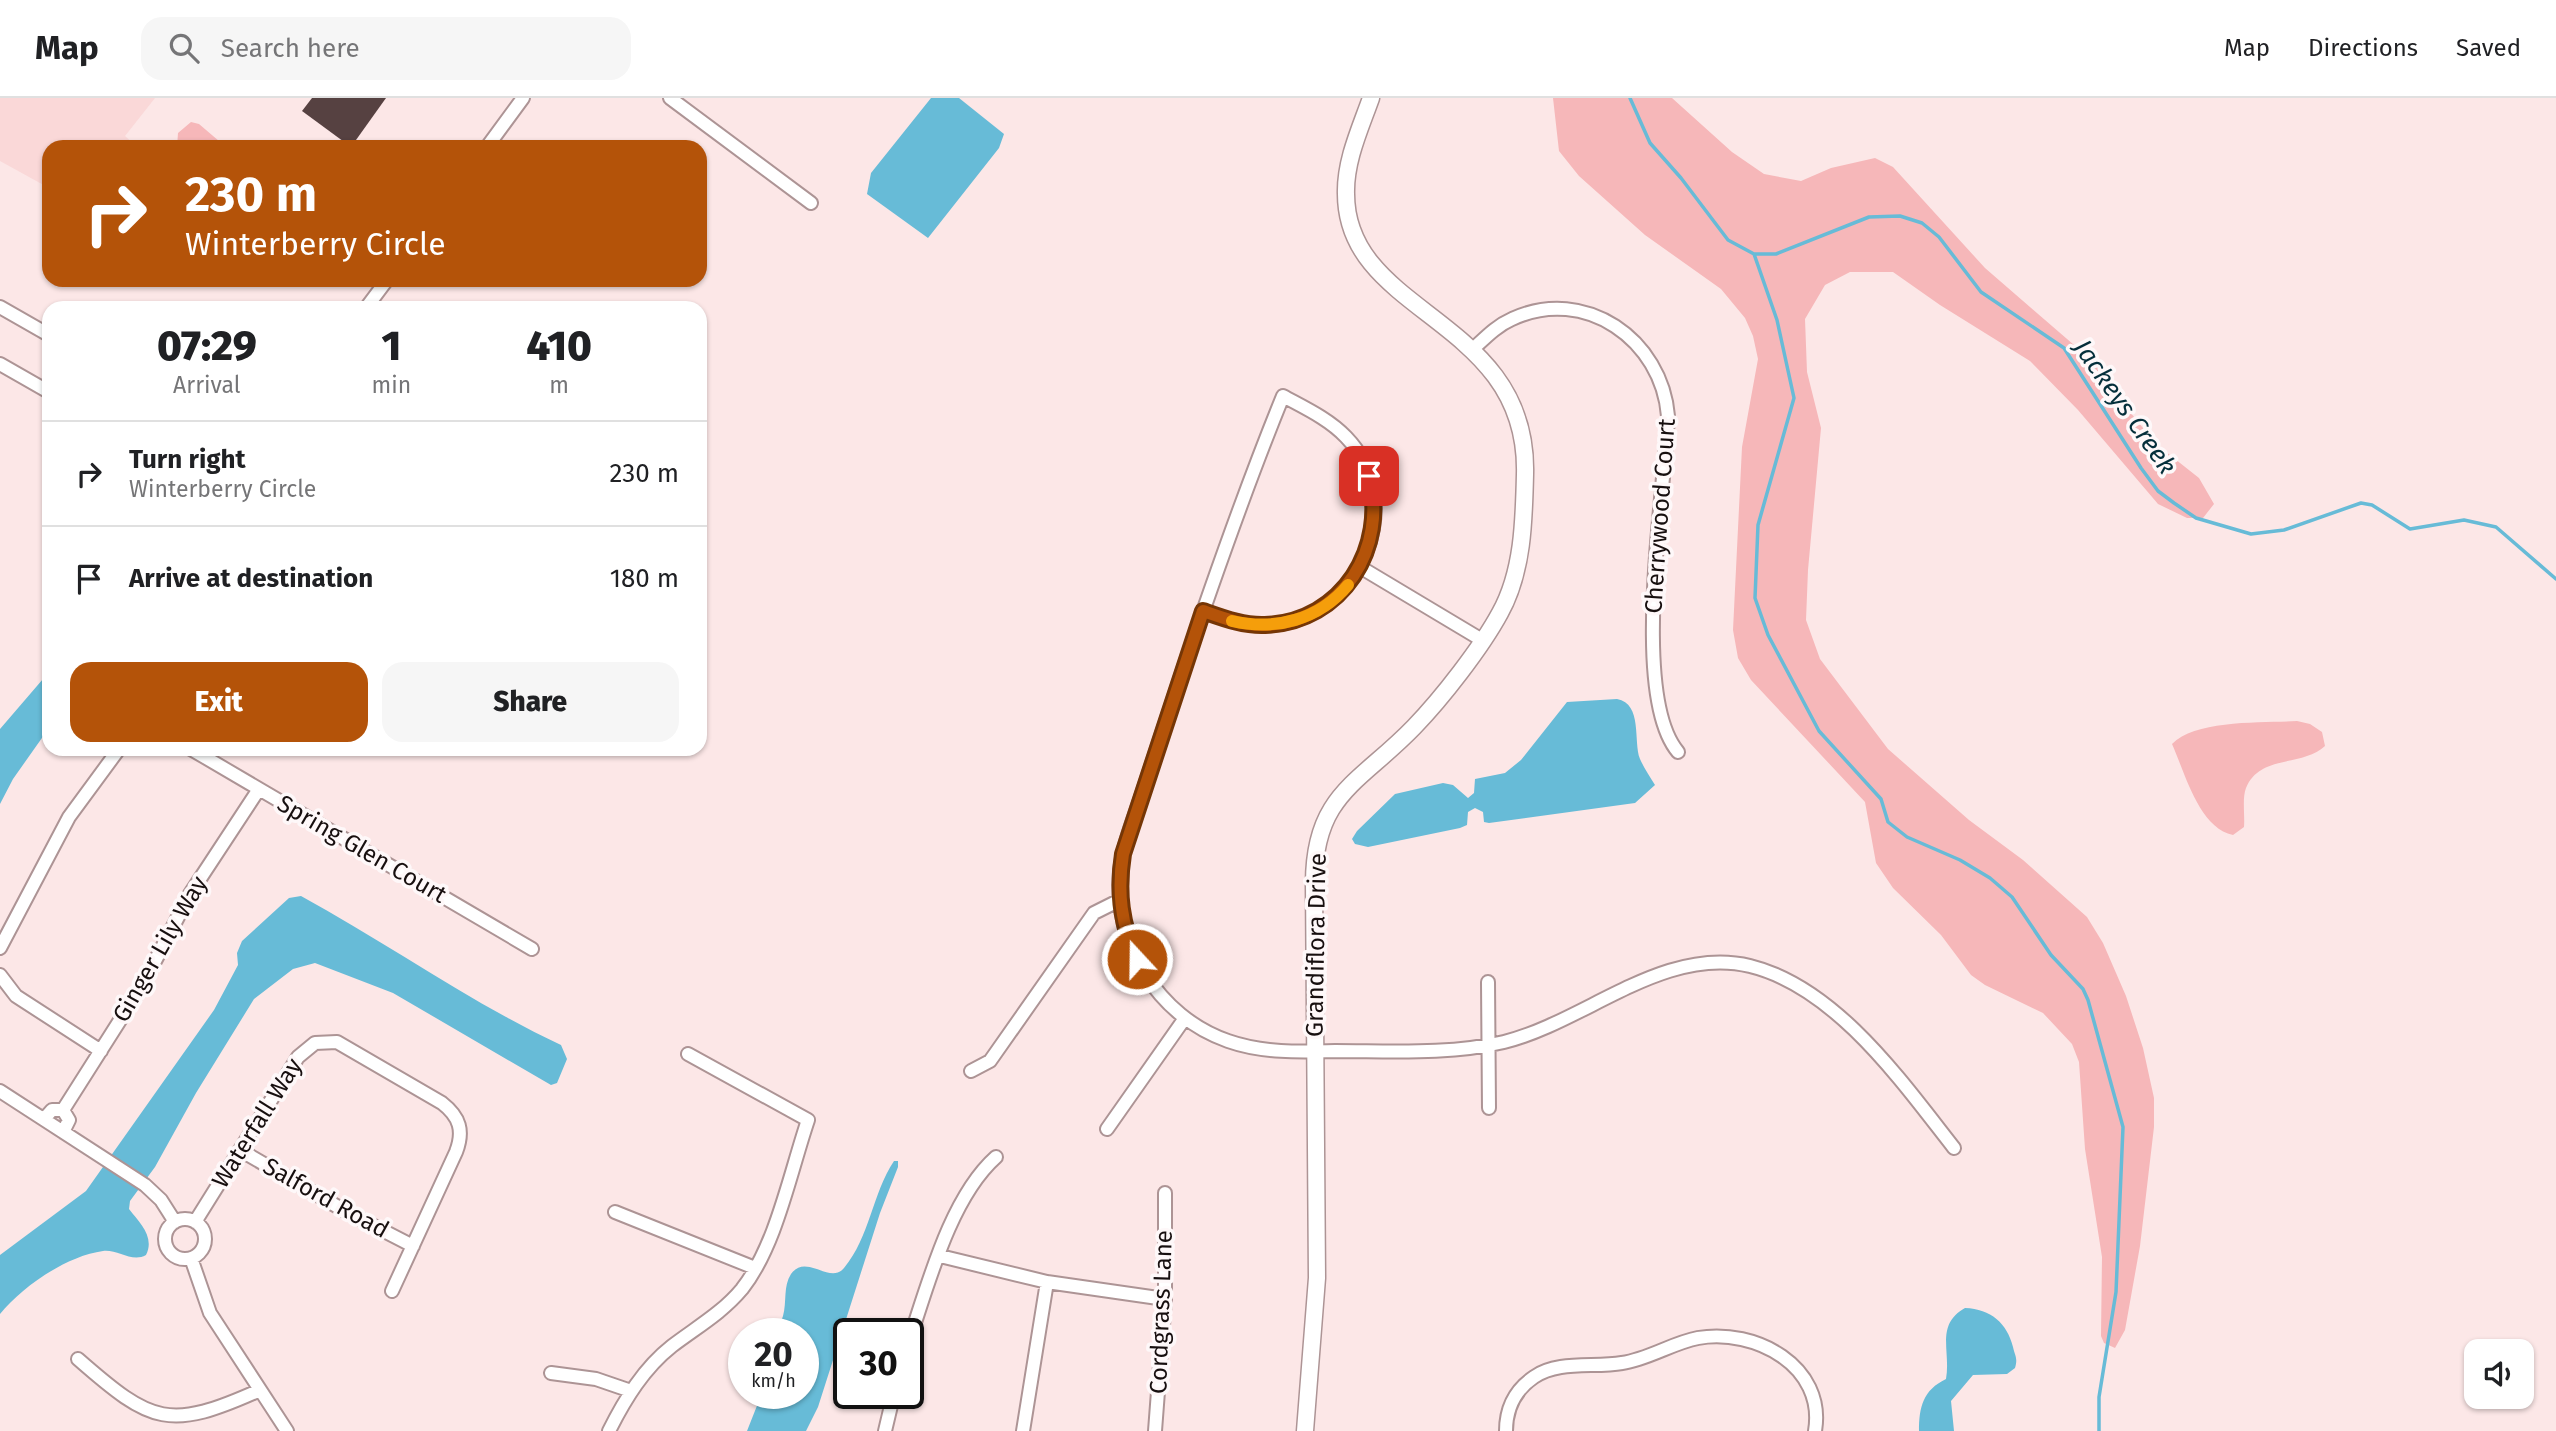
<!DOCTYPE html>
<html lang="en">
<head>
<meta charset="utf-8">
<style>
	:root { --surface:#fff; --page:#f6f6f6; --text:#202124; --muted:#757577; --line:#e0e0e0; --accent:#b45309 }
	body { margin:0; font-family:"Fira Sans",sans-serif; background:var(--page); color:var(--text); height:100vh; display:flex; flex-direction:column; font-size:26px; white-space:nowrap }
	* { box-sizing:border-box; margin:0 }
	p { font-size:23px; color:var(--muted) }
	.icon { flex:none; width:38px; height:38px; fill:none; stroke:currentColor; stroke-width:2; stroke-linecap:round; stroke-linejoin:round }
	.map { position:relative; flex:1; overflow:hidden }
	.sheet { position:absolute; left:42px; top:203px; width:665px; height:455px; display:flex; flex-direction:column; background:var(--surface); border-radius:21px; box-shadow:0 2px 5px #0004 }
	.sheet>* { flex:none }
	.top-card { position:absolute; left:42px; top:42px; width:665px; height:147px; border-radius:21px; box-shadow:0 2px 5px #0004; background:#b45309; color:#fff; overflow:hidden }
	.tools { position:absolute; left:2464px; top:1241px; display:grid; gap:14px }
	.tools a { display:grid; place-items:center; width:70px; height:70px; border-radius:14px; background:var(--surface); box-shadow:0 2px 5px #0004; font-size:35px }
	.speed { position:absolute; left:728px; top:1220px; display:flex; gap:14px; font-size:35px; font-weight:700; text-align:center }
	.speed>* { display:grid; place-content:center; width:91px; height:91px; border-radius:50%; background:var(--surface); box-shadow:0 2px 5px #0004; line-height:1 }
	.speed small { font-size:18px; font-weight:400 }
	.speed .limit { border:4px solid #111; border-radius:10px; background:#fff; color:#111 }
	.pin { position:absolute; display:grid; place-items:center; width:60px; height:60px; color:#fff; margin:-30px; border-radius:14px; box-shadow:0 4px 10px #0006 }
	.me { position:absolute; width:77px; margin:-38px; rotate:339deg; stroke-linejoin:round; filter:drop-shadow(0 0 5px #0008) }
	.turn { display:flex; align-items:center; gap:24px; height:147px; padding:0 28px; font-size:32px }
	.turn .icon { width:91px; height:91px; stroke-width:2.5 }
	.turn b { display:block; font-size:49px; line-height:60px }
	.eta { display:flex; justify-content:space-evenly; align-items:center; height:119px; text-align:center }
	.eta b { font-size:42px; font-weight:800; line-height:49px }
	.cta { display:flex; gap:14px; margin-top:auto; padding:14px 28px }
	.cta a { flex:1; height:80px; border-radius:21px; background:var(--accent); color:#fff; font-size:28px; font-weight:800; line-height:80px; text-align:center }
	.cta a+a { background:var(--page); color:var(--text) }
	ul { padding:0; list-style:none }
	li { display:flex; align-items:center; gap:21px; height:105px; padding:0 28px; border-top:2px solid var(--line) }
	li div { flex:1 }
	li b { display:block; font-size:26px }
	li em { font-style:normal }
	header { display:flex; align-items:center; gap:42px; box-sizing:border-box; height:98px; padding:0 35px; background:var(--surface); border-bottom:2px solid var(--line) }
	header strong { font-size:33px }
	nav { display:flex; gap:38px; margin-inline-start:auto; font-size:24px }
	.search { width:490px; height:63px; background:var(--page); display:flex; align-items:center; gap:18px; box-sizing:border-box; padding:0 24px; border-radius:21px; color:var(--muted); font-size:26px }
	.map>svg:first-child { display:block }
</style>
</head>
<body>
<header>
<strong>Map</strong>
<div class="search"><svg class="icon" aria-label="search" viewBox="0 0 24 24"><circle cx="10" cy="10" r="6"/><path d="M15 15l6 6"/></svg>Search here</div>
<nav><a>Map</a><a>Directions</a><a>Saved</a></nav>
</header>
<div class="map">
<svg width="2556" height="1333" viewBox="0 0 2556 1333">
	<rect width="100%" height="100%" fill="#fce7e7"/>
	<path fill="#fad8d8" d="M0,0H155L125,38L137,49H49V90L0,63Z"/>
	<path fill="#f6b7b9" d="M1553,0H1672L1732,54L1764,76L1801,83L1831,70L1875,60L1893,69L1985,170L2096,266L2117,298L2156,346L2199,380L2214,406L2203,420H2187L2158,406L2078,312L2030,263L1940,207L1893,174H1850L1825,187L1805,221L1807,274L1821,330L1808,472L1806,522L1820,561L1888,651L1969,722L2023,762L2087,819L2103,845L2126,898L2143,950L2154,1000V1029L2140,1148L2125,1232L2115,1250L2104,1245L2101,1238L2102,1159L2085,1051L2079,964L2072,946L2043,915L1985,887L1971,877L1941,837L1893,790L1876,765L1865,704L1751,582L1738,560L1733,532L1742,349L1758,261L1753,238L1745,220L1721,191L1645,137L1579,78L1559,53Z
		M191,24L199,26L226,49H177L178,35Z
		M2297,623L2310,626L2322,634L2325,648C2303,669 2260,656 2246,690C2242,700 2245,718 2244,729L2233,737C2199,730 2185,675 2172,646C2196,621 2263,625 2297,623Z"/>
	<path fill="#67bbd7" d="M931,0H959L1004,36L999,50L928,140L867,96L871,75Z
		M49,574V630L13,681L0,706V631Z
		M1617,601C1643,606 1633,643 1640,661C1644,670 1650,679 1655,687L1635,705L1489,725L1484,724L1483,714L1475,710L1468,714L1467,727L1460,730L1368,749L1355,746L1352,741L1357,733L1395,696L1443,685L1453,687L1468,700L1474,695L1475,681L1505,675L1521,662L1567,604Z
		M301,798C389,846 471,905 561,947L567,961L557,985L551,987L393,895L315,865L293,871L254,901L196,995L155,1069L130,1103L129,1111C140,1125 155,1139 146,1157C132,1165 117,1151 103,1153C66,1158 22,1189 0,1216V1157L86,1093L214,912L238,867L237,855L242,843L289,800Z
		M894,1063H898V1069L880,1115L818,1309L806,1333H747L762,1295H803V1236L772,1235C775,1229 781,1225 783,1218C787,1204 783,1188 791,1176C806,1155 830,1187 844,1170C870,1139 872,1096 894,1063Z
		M1965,1210C1991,1211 2007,1225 2013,1249C2015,1258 2018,1260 2015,1270L2007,1276L1973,1277L1951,1303L1954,1333H1919C1919,1309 1923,1292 1946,1281C1951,1253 1935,1227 1965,1210Z"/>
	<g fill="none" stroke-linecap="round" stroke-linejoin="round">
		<path stroke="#67bbd7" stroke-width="3.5" d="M1630,0L1650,45L1681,80L1728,142L1754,156H1776L1869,119L1900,118L1922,125L1939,139L1981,194L2064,250L2141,370L2158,393L2174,405L2196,420L2251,436L2284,432L2361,405L2372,407L2410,431L2464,422L2496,429L2556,481
			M1754,156L1777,222L1794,300L1758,427L1755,500L1768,537L1819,633L1881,701L1888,724L1907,739L1960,762L1990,780L2012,799L2051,857L2083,891L2088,902L2123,1029L2116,1194L2099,1299V1333"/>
	</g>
	<path fill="#564141" d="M312,0H386L351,49L302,13Z"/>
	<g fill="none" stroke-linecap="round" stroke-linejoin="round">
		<defs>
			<path id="minor" d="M670,0L811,105
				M487,49L523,0
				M0,209L49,237
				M366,210L387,182
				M1473,251C1485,240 1496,228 1512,221C1585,187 1662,242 1668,318C1665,394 1630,597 1678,654
				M0,266L49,294
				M1360,469L1482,542
				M1203,513C1228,522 1254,531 1281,526C1364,511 1407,402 1346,339C1329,321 1305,310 1283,298C1245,391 1212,486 1180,581C1167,620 1154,659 1141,699C1133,723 1123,747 1120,773C1113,845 1158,919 1228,943C1262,955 1299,954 1335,953C1390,953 1449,957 1504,944C1585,924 1664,847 1750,868C1836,889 1902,984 1954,1050
				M191,651L532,851
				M0,850L69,719L119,651
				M0,877L16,898L101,953
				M1488,884L1489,1010
				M971,973L990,963L1094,815L1120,802
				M0,993L145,1087L161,1102L175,1124
				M63,1012L143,886L190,796L259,691
				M44,1021L52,1012H63L69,1022L63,1034
				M1107,1031L1185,920
				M240,1052L345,1113L413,1148
				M615,1114L755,1170
				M165 1141a20 20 0 1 1 40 0a20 20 0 1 1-40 0Z
				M195,1124L298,959L315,945L337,944L442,1005C460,1019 464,1033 456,1054L392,1193
				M940,1158L1047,1184L1165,1201
				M191,1160L210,1215L287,1333
				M908,1246C928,1187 950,1100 996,1059
				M78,1261C152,1326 169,1333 260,1292
				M551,1275L596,1281L631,1293
				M609,1333C625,1301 644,1270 672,1248C697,1229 722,1215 742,1191C776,1148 790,1075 808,1022L688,956
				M885,1333L894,1295
				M1023,1333L1047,1184
				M1155,1333L1165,1201V1095
				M1506,1333C1506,1310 1515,1292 1534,1279C1558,1262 1594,1270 1622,1265C1649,1261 1672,1245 1698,1240C1755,1230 1826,1268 1815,1333"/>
			<path id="tertiary" d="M1305,1333L1317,1180L1314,785C1314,696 1360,685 1414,629C1442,600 1481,550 1500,515C1523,474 1524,422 1525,376C1529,219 1346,218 1346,96C1345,63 1360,31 1371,0"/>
		</defs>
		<use href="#minor" stroke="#ad9495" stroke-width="16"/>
		<use href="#tertiary" stroke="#ad9495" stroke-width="19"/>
		<use href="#minor" stroke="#fff" stroke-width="12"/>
		<use href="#tertiary" stroke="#fff" stroke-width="16"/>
	</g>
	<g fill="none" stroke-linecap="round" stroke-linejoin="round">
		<defs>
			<path id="route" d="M1137,861C1121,827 1117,794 1123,756L1203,513C1223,520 1244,528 1265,527C1343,524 1388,449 1369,378"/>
		</defs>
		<use href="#route" stroke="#753606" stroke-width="18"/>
		<use href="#route" stroke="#b45309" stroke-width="12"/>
		<path stroke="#f59e0b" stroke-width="12" d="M1232,523C1275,533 1319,522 1348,487"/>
	</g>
	<g text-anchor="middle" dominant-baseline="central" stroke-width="7" stroke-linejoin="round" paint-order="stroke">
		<g font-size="24" fill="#170f0f" stroke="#fef8f9">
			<text transform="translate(1660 418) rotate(-86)">Cherrywood Court</text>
			<text transform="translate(362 751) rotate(30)">Spring Glen Court</text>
			<text transform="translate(1316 847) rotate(-89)">Grandiflora Drive</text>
			<text transform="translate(160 851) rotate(-60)">Ginger Lily Way</text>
			<text transform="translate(257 1025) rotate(-58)">Waterfall Way</text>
			<text transform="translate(326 1100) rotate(29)">Salford Road</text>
			<text transform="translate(1161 1214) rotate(-88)">Cordgrass Lane</text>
		</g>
		<g font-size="26" font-style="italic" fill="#052f3b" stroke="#fef8f9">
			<text transform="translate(2125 309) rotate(55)">Jackeys Creek</text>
		</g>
	</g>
</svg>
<div class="tools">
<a><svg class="icon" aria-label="sound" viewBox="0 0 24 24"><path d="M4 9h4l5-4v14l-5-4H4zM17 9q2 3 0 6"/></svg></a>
</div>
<div class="speed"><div>20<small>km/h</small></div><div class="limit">30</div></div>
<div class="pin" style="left:1369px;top:378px;background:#d93025"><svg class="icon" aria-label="arrive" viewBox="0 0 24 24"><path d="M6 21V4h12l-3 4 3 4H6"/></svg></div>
<svg class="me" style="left:1137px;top:861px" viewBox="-20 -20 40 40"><circle r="17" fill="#b45309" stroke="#fff" stroke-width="3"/><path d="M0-11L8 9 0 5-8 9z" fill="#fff"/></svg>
<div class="top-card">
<div class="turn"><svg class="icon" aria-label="right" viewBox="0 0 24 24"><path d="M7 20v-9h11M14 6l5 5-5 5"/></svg><div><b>230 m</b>Winterberry Circle</div></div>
</div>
<section class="sheet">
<div class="eta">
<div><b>07:29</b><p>Arrival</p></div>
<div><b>1</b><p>min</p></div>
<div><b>410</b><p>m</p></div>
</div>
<ul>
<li><svg class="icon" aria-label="right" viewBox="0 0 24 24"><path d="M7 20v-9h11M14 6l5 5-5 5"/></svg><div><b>Turn right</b><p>Winterberry Circle</p></div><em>230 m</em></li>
<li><svg class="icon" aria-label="arrive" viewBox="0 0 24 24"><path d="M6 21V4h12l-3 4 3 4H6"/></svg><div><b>Arrive at destination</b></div><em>180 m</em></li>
</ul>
<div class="cta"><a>Exit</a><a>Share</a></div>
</section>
</div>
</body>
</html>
